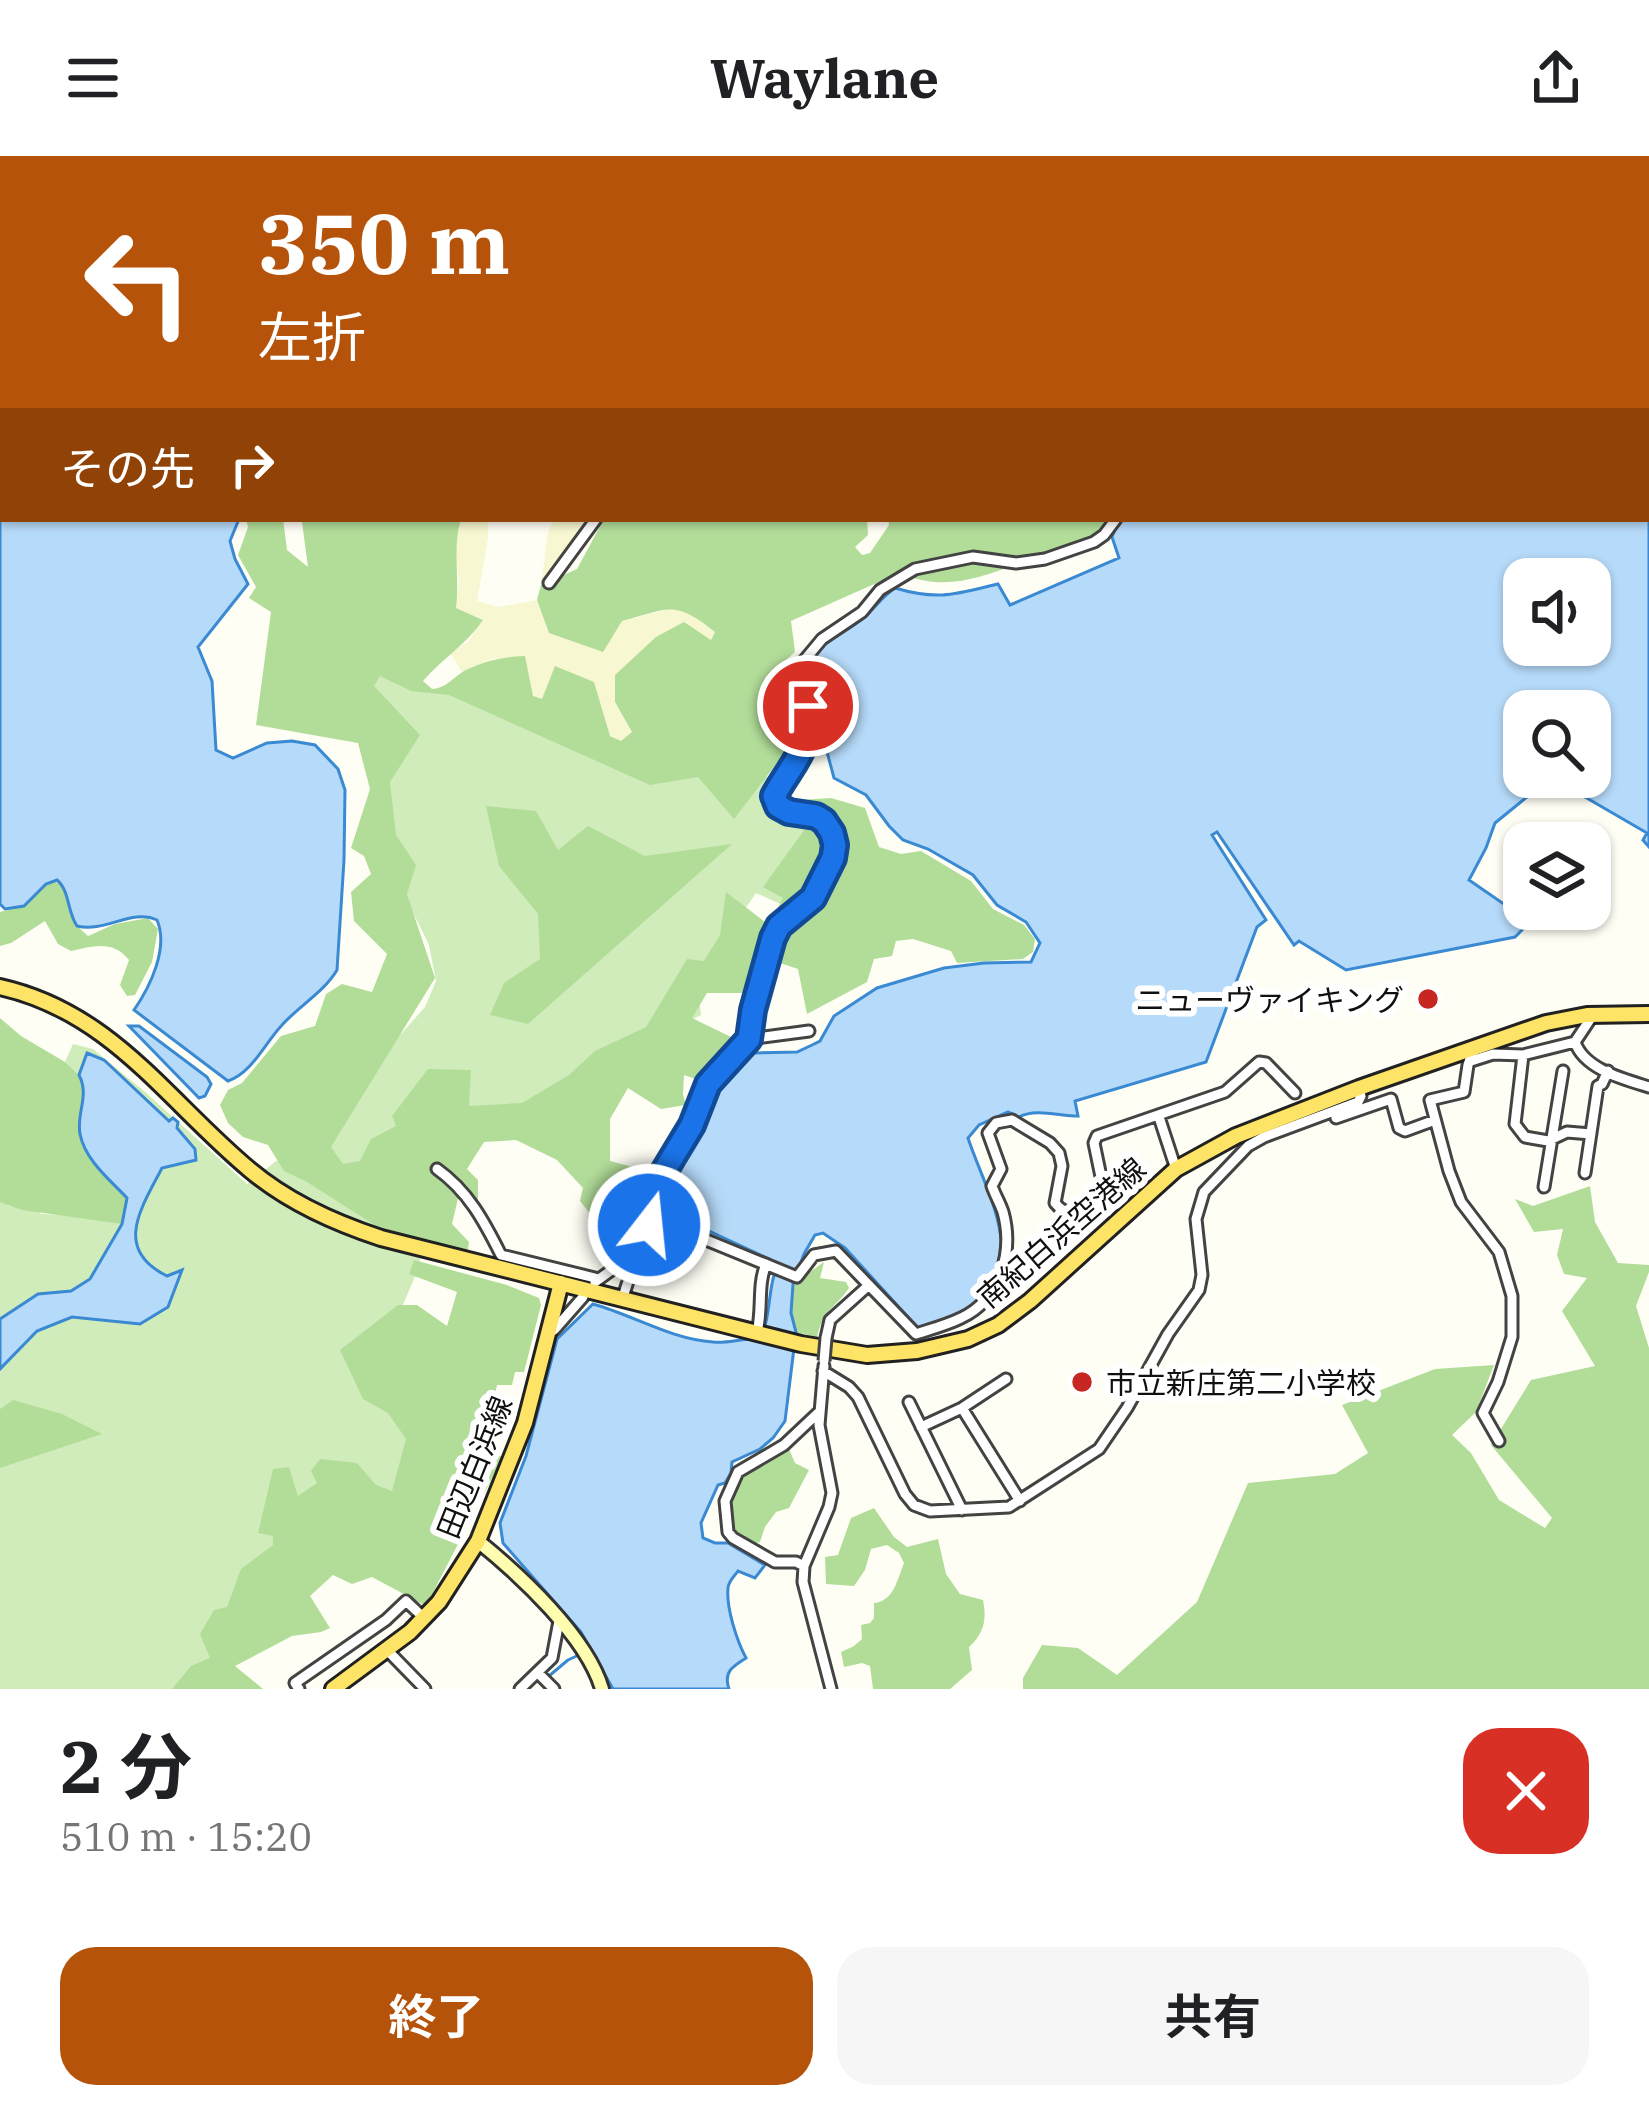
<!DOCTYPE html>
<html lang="ja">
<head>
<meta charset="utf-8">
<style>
	:root { --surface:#fff; --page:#f6f6f6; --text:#202124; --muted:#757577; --accent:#b45309 }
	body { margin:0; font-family:"IBM Plex Serif","Noto Sans JP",serif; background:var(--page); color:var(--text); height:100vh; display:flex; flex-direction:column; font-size:45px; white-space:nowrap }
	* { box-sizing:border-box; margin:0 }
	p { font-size:39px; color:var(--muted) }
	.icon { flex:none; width:66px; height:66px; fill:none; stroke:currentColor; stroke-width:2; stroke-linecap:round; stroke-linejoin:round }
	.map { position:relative; height:1533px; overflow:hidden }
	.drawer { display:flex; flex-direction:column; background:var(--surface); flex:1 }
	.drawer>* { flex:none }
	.hud { position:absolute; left:0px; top:0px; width:1650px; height:366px; box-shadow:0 3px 9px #0004; background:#b45309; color:#fff; overflow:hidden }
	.fabs { position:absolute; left:1503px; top:402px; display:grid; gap:24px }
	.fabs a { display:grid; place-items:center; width:108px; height:108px; border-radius:24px; background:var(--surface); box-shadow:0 3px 9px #0004; font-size:60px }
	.pin { position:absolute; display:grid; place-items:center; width:102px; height:102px; color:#fff; margin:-51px; border:6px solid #fff; border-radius:50%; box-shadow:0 3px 12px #0007 }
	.me { position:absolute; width:132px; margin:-66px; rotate:16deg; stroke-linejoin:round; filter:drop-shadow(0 0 9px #0008) }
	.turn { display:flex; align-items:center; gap:42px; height:252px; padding:0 60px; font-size:54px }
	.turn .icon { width:156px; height:156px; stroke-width:2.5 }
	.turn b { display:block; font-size:84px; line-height:102px }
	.then { display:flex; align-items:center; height:114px; padding:0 60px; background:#0003; gap:24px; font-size:45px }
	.round { display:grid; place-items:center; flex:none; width:126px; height:126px; border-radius:36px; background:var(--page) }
	.headline { display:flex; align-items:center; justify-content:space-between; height:204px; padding:0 60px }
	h1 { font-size:72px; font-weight:700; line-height:90px }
	.primary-button { display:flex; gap:24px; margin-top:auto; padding:24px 60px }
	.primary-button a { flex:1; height:138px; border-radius:36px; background:var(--accent); color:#fff; font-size:48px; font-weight:700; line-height:138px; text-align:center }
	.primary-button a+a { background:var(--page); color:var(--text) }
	header { display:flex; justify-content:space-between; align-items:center; height:156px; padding:0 60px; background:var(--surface); font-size:54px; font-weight:700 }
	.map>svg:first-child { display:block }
</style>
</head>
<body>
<header><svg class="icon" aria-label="menu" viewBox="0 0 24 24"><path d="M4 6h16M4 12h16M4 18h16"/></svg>Waylane<svg class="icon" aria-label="share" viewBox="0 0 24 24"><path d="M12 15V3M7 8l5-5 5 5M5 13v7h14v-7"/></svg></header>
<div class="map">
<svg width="1649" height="1533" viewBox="0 0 1649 1533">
	<rect width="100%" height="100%" fill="#fffef4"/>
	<path fill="#f7f7d2" d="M461,363H488V382L477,445L498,451L537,444L549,477L622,465L670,453L688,455L715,476L712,485L615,546L633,577L621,585L532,540L495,502L462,516L450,497L469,485L482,463L456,452L459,426L454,385Z
		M554,363H588L541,429L548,376Z"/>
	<path fill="#d0ecbb" d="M381,515L420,536H450L536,569L728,605L775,624L767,644C778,668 794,668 818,669L785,750L756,737L697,823L701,859L612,907L563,942L461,957L416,1118L400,1156L390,1255L414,1285L421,1331L204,1533H0V1028L16,1035L41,1058L89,1060L79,977L85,931L79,919L65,906L73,888L93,893L144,935L247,1028L276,1005L290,1003L425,851L436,825L429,789L409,748L395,684L370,518Z"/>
	<path fill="#b2dd99" d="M246,363H283L287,394L308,411L302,366L304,363H461C452,392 460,421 456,452L483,464C467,488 442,503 423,525L432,533C447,532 453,521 466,514C486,504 503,501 525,500L533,540L542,543L555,510L594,526L610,580L621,585L632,576L615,546V519L656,481L684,466L711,484L715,476C673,443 670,453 622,465L603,496L549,477L537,444L541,429L577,413L604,363H867L868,379L855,391L862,399L870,397L889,369L888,363H1108L1100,378C1076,387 1051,393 1028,403C984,421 946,437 899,417L791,465L795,496L765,522L766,576L787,594L734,663L698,621L650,629L449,539L411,535L380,520L374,530L420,579L390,626L396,679L416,709L407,738L435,822L331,991L343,1008L360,1005L371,983L396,970L392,960L428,913L471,914L469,950L522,947L569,919L595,895L646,871L687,803L704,805L720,779L726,736L769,769L783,742L763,731L810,666L782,658L784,645L831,642L865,652L879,691L901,698L921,695L971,725L993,753L1024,769L1035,783L1033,796L1023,803L957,807L951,795L913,783L896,785L892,800L874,803L867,826L807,858L798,813L759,800L743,837H707L692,862L733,882L701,925L684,919L683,939L686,949L661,953L628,932L610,963V1005L648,1015L640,1082L631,1091L616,1090L580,1045L583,1032L557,1004L516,984L484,986L467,1013L478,1024V1046L461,1030L452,1068L469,1086L467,1100L384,1075L307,1026L284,1015L268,989L243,981L228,967L220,949L228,934L242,927L281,880L315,870L326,838L342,828L372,836L387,798L354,765L351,736L371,718L364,700L351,692L370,633L358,587L256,569L271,456L249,442L256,431L238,399L248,371Z
		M486,650L536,655L558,694L588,670L645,700L732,688L528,868L490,859L504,827L540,803L538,758L499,710Z
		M51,724L63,729L77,770L88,780L115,768L148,762L158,773L152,806L135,839L127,840L120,829L129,804C113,784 94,790 71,795L58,788L45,765L11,787L0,790V756L24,750Z
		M0,862L21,880L65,906L79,919L85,931L79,977L94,1009L127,1042L122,1068L22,1054L0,1046Z
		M1590,1030L1595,1066L1618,1107L1649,1109V1116L1636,1150L1649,1192V1533H1023V1522L1042,1489L1078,1492L1117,1519L1197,1446L1248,1327L1335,1318L1368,1297L1342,1249L1435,1213L1494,1209L1476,1256L1452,1279L1471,1297L1499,1344L1545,1372L1552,1362L1491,1289L1531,1224L1595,1210L1562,1155L1587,1122L1564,1118L1557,1099L1563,1073L1534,1076L1515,1043L1533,1050Z
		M414,1104L507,1129L539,1142L541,1149L524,1216H515L512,1229H497L483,1293L503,1301L426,1450L372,1421L352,1428L333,1419L310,1440L330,1472L321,1476L292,1480L235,1510L263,1533H172L191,1510L210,1502L200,1478L214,1454L227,1451L241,1413L273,1389V1380L258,1377L273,1313L289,1311L298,1340L317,1327L311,1315L320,1303L357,1307L376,1329L392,1335L406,1283L388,1257L363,1243L340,1194L398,1149H417L447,1170L457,1136L409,1118Z
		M824,1106L820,1122L846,1126L849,1132C834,1154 824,1151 817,1181L796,1176L791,1157L793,1128Z
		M13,1244L62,1258L102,1278L0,1312V1253Z
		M788,1291L795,1307L809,1314L789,1352L776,1356L765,1371L760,1386L749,1389L730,1372C727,1321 747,1312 788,1291Z
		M874,1352L894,1381L907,1391L938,1383L946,1418L960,1438L983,1444C987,1464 984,1477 969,1491L972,1514L950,1533H873L870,1510L862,1507L844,1511L841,1496L854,1490L862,1483L861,1469L870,1467L874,1462V1447C894,1445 897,1424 904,1407L899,1397L887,1389L871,1393L865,1414L854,1430L826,1428L825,1401L838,1399L851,1362Z"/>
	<path fill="#b6daf9" stroke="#3a89d3" stroke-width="3" fill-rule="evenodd" d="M0,0H925L920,3H3V363H239L230,385L235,403L248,428L198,491L212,525L216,594L233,602L267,587L292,585L315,589L338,613L345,634L344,704L337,814C324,836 299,850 282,869C265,887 252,917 228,925L134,854C150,831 169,792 157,764C132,752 105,777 77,770C67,756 70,735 57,724L46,728L24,750L5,753L0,748Z
		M1649,309V691L1643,684L1647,677L1566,630L1538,632L1495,667L1486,692L1469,724L1530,766L1515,781L1346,814L1299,785L1294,789L1217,676L1212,679L1266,764L1257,771L1206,906L1075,945L1078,960C1059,960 1036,952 1019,961L1008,956L979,969L968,982C987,1040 1035,1111 964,1155C951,1163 933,1167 918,1172L845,1092L823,1077L815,1079L804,1098L793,1128L791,1157L796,1176L785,1265L773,1282L760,1293L732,1306L731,1317L725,1327L718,1329L701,1367L703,1382L715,1387H728L765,1409L755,1422L738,1415C734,1421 729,1424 728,1432C726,1452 737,1485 746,1502C733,1510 723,1516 729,1533H613L581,1476L503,1387L500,1367L526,1300L557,1183L593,1148C633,1159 670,1183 713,1186C729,1188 744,1181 760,1184C770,1162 768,1141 774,1119L781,1120L784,1110L666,1055L704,946L719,923L753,897L797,896L812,889L820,885L834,860L877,832L944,812L984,807L1031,806L1040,787L1026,766L997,749L973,719L928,693L903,684L889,670L866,639L834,622L806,518C812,486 846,479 867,459C877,449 883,440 895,432C939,445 956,438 998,428L1010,449L1119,402L1112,381L1119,363H1647ZM1524,423H1590V489H1524ZM1524,555H1590V621H1524Z
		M129,870H139L207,921L211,928L205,940L199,942Z
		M87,897L104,904L169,965L173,962L178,966L177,972L195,993L196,1004L162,1012C142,1051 112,1093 167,1120L182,1114L168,1151L140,1168L72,1161L37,1175L0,1213V1163L38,1138L71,1135L90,1123L122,1068L127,1042C110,1024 85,1004 80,978C76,957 90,940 79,919Z"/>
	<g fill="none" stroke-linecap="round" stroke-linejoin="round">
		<path stroke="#3a89d3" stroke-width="3" d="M549,1520L568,1504L581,1498"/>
		<defs>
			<path id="street" d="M1329,0L1333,3
				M1279,3L1284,0
				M1647,174V203
				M549,427L596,363
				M1593,859L1575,886C1584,913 1623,923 1649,931
				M749,883L809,875
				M1474,891L1468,909L1464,936L1430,944L1449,1015L1461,1046L1499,1096L1512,1140V1181L1498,1226L1483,1257L1499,1285
				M1523,899L1515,968L1525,981L1548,985L1567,976L1591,978
				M1471,905L1493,898L1523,899L1575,886
				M1159,961L1176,1013
				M1336,962L1391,943L1399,972L1405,975L1435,964
				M437,1013C468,1035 484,1065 501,1099
				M1585,1017L1598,930L1602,928L1608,915
				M1544,1031L1563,915
				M654,1065L672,1070L797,1121L814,1099L836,1095L916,1178C931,1173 947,1169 961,1162C1000,1144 1014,1096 1003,1056C1000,1047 995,1039 992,1030L1001,1013L988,977L996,967L1012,964L1050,987L1059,997L1062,1010L1055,1047C1070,1066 1092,1056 1105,1040L1094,987L1097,980L1225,936L1259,906L1266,907L1295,937
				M501,1099L599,1123
				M595,1126L638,1095
				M623,1141C626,1130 629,1122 634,1112C642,1097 641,1079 654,1065L651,1057L663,1017L691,969L708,928L749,883L753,854L773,782L779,770L813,742L833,702L835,689L824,665L816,660L789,656L778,650L774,640C790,611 810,594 809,557C808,540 802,524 802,507L822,483L862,456L880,434L915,413L973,401L1016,407L1045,403L1094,386L1104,379L1116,363
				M549,1174H554L583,1141
				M757,1176C763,1153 757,1130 766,1108
				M826,1182L830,1164L869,1129
				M824,1210L819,1269L832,1337L829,1351L804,1410L803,1426L831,1533
				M823,1215L849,1231L858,1241L905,1338L914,1349L930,1355L1009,1351L1099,1293L1127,1252L1168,1178L1199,1134L1202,1119L1196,1063L1204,1036L1248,990L1264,981L1358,946L1361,940L1359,932
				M909,1246L962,1354
				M962,1252L1020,1345
				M921,1271L962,1252L1006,1223
				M804,1410L796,1406H775L733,1382L728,1376L725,1345L738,1316L784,1289L818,1257
				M387,1494L425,1533
				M538,1517L554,1533
				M299,1533L295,1527L386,1464L406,1445L424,1462
				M520,1533L552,1502L559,1465"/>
			<path id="secondary" d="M478,1385C520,1419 587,1481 602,1533"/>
			<path id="primary" d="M0,831C112,856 167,945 250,1014C288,1046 335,1067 381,1082L801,1188L867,1199L917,1195L968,1183L998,1169L1030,1145L1176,1013L1236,980L1359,932L1546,867L1587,859L1649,858
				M333,1533L410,1476L439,1446L478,1385L525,1267L561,1127"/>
		</defs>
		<use href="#street" stroke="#434343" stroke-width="15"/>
		<use href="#secondary" stroke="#323232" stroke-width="18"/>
		<use href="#primary" stroke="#212121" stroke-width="20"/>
		<use href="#street" stroke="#fff" stroke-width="9"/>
		<use href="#secondary" stroke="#fffdaf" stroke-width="12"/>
		<use href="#primary" stroke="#fde466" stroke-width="14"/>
		<defs>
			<path id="street-bridge" d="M824,1205L826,1182"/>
		</defs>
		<use href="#street-bridge" stroke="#434343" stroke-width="15" stroke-linecap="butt"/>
		<use href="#street-bridge" stroke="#fff" stroke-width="9"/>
	</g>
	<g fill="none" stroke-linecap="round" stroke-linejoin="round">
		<defs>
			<path id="route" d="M649,1069L654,1065L651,1057L663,1017L692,969L708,928L749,883L753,854L773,782L779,770L813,742L833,702L835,689L832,677L824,665L816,660L789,656L778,650L774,640C793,605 811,595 808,550"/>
		</defs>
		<use href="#route" stroke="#114b97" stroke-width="30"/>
		<use href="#route" stroke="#1a73e8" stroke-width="21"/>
	</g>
	<g fill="#c72722" stroke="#fff" stroke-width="4.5">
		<circle cx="1428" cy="843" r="12"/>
		<circle cx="1082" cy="1226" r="12"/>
	</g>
	<g text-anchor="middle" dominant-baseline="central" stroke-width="12" stroke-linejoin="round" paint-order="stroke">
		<g font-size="30" fill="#101010" stroke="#fff" text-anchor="end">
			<text x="1404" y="843">ニューヴァイキング</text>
			<text x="1106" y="1226" text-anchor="start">市立新庄第二小学校</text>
		</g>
		<g font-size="30" fill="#101010" stroke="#fff">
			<text transform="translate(1061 1076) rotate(-41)">南紀白浜空港線</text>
			<text transform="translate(474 1311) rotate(-68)">田辺白浜線</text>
		</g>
	</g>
</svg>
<div class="fabs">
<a><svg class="icon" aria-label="sound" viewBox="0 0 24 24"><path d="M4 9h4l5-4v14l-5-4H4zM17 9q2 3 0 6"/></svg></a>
<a><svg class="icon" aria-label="search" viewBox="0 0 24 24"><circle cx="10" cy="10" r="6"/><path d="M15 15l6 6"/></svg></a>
<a><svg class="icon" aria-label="layers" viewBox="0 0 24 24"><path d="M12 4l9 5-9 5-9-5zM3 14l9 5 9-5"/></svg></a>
</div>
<div class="pin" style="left:808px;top:550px;background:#d93025"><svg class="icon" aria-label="arrive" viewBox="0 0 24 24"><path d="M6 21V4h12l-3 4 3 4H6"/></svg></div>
<svg class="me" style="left:649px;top:1069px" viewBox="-20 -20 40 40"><circle r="17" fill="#1a73e8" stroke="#fff" stroke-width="3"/><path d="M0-11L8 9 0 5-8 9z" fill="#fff"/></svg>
<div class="hud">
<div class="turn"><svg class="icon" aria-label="left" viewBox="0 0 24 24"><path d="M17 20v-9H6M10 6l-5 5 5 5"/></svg><div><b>350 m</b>左折</div></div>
<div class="then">その先<svg class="icon" aria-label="right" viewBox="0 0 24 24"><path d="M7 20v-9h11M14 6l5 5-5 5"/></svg></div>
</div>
</div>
<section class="drawer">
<div class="headline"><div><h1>2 分</h1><p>510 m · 15:20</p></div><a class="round" style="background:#d93025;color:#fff"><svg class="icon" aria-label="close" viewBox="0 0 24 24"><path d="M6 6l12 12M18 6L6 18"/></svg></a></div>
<div class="primary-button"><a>終了</a><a>共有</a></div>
</section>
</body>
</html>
